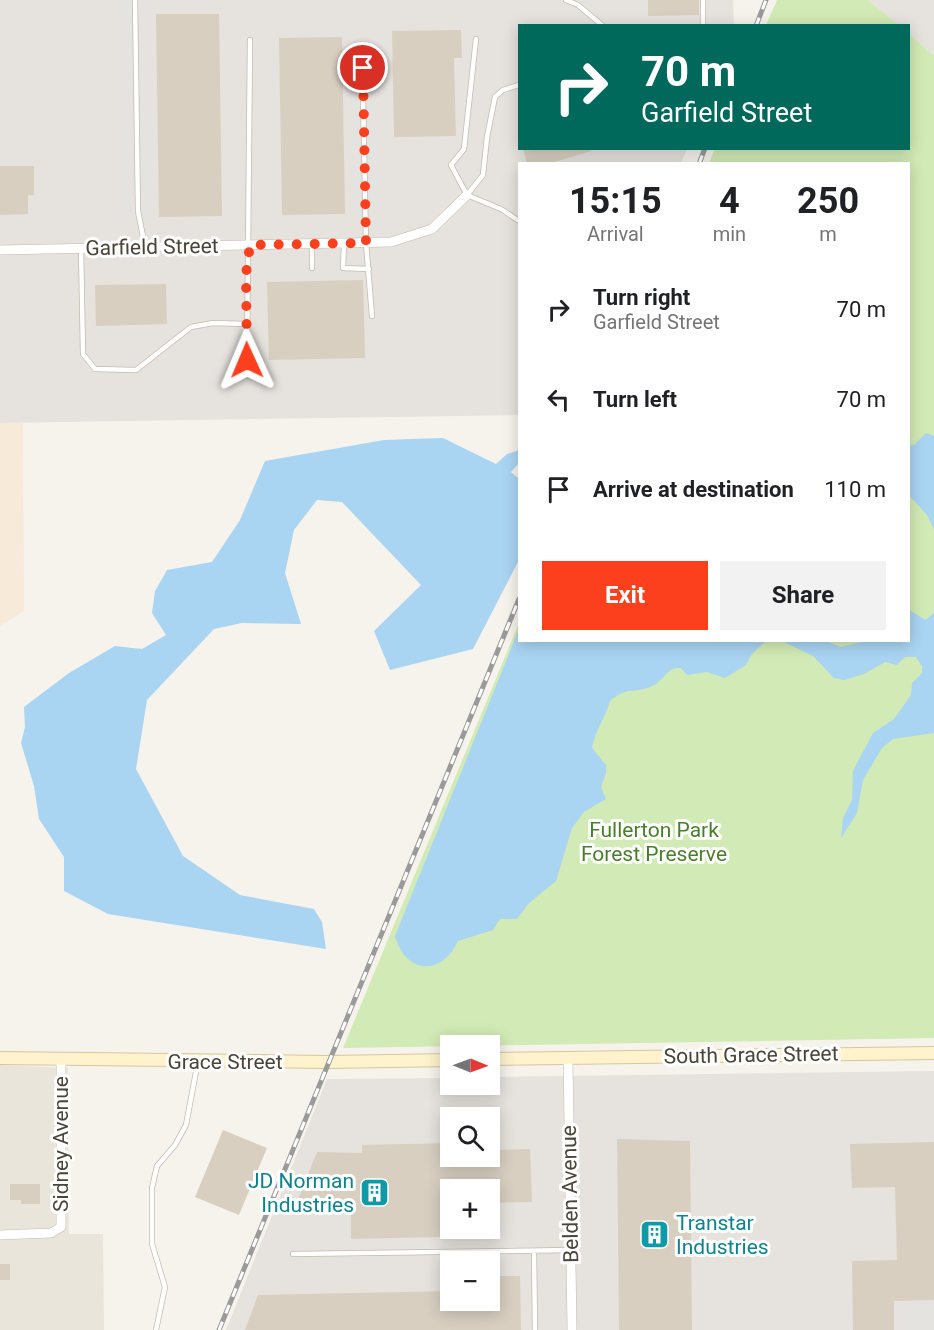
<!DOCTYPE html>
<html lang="en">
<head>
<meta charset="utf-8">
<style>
	:root { --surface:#fff; --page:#f2f2f2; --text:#202124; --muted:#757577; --accent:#fc3f1d }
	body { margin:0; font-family:Roboto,sans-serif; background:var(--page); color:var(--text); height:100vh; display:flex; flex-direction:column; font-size:22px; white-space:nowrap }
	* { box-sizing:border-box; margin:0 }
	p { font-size:20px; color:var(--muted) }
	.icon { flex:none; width:33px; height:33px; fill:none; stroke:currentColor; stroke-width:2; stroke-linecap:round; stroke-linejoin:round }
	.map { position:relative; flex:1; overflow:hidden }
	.side { position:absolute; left:518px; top:162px; width:392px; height:480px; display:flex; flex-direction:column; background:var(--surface); border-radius:0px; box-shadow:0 3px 15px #0003 }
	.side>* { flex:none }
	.top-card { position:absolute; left:518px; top:24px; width:392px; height:126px; border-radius:0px; box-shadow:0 3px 15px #0003; background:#00695c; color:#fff; overflow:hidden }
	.needle { width:39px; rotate:91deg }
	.buttons { position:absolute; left:440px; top:1035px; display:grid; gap:12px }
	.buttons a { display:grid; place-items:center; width:60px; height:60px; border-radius:0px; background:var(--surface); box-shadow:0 3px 15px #0003; font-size:30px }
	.pin { position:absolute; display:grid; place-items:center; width:51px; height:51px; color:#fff; margin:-26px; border:3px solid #fff; border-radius:50%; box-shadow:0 2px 6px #0007 }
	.me { position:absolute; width:66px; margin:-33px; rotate:359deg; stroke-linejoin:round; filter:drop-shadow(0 0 4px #0008) }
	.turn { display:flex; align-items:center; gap:21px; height:126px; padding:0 24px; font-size:27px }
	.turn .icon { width:78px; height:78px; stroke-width:2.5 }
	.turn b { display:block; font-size:42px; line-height:51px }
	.eta { display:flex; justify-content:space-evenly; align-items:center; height:102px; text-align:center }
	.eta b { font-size:36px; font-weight:700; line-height:42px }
	.action { display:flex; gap:12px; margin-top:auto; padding:12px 24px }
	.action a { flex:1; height:69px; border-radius:0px; background:var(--accent); color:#fff; font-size:24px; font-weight:700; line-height:69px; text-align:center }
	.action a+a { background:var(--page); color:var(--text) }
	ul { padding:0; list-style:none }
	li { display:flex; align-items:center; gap:18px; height:90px; padding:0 24px }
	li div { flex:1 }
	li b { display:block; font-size:22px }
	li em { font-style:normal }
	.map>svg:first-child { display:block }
</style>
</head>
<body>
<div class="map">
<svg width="934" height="1330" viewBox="0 0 934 1330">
	<rect width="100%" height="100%" fill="#f6f3ec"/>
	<path fill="#eae5da" d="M0,1065L68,1068L69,1234H103L104,1330H0Z"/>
	<path fill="#f7ead8" d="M0,423H23L24,611L0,626Z"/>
	<path fill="#e6e2dd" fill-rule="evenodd" d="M0,0H733L734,25L519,26V148L687,149L681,163L519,164V415L0,423Z
		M868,0H934V56L908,33V26L899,25Z
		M934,1071V1330H226L327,1079L450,1078V1084H489V1077ZM450,1118H489V1156H450ZM450,1190H489V1228H450ZM450,1262H489V1300H450Z"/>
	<path fill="#d2eab5" d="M777,0H868L899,25H766Z
		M908,33L934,56V1038L343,1048L519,623V640H908V164L709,163L715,149L908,148Z"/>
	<path fill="#e5e3e0" d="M120,0H150L151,103L143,104V111L152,113L153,216L124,217Z
		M348,41H377L380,212L351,213Z
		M934,1304V1330H897V1305Z"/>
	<path fill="#a9d4f2" d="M926,433L934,436V529L927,515L908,494V446L914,445Z
		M443,438L496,464L507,454L519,450V463L511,472L519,479V560L473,649L390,670L374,631L421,585L342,502L317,500L294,530L285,573L301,624L242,623L214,629L147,700L136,769L183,856L240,895L314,909L322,922L326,949L108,914L64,891V857L39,819L34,786L21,743L25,727L24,707L69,673L115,646L142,649L166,635L152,613L155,591L167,570L212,562L240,520L265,461L384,440Z
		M908,609L925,620L934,613V733L893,739L882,748L863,780L857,813L841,838L843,818L852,800L853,771L873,733L894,719L911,695L912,683L922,673V666L916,657H905L897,665L885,662L864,674L844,680L834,678L813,656L782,641H826L841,647L866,641L908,640Z
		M519,629V640L766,641L752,654L746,665L725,678L707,672L687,675L681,668C667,667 665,679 654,685C635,695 628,685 610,701C605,718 595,731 592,748L606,765V773L601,787L606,799L584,812L572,828L556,881L529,903L517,919H500L493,930L458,941C441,977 406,974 395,936Z"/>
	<path fill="#d8cfc1" d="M648,0H699V15L648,16Z
		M156,14H219L222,216L159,217Z
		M461,30L462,58H454L456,136L394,137L392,31Z
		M342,37L345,214L282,215L279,38Z
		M523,148H590L591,151L548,164H527Z
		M0,166H34V195H28V214L0,215Z
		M363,280L365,358L269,360L267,282Z
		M166,284L167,324L96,326L95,285Z
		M223,1130L267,1148L239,1215L195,1197Z
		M617,1139L690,1141L692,1330H619Z
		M934,1142V1300L894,1301V1330H853L852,1261L897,1260L895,1187L852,1188L850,1144Z
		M450,1143V1156H489V1150L530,1149L532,1202L489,1203V1190H450V1228H480V1236L351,1239V1207L299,1208V1197L317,1152L362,1153V1145Z
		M10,1184H40V1204H21V1200H10Z
		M0,1264H10V1280H0Z
		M489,1276H520L521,1330H245L258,1295L450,1291V1300H489Z"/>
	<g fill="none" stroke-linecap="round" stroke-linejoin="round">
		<defs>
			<path id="lane" d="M135,0L138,211L145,247
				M566,0L578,5L603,26
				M703,0V26
				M476,39L464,149L451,165L467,195L501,209L519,221
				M362,46L366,243L372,316
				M467,195L483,175L487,137L495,97L503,90L519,85
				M344,243L343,268L369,269
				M312,244V268
				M81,248L83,354L95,369L136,370L191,327L213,323L246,324
				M247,360L250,40
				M534,1251L535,1330
				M293,1254L571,1250
				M156,1330L165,1287L152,1244V1188L157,1166L175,1145L186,1125L198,1061"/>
			<path id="street" d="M0,250L391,242L432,229L467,195
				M568,1058L572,1330
				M0,1235L51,1233L61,1227V1060"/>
			<path id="secondary" d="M0,1058L328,1062L450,1060
				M489,1059L934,1053"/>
		</defs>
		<use href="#lane" stroke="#c2bbae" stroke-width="6"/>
		<use href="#street" stroke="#c2bbae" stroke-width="10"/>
		<use href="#secondary" stroke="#d6c79b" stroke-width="14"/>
		<use href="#lane" stroke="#fff" stroke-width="4.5"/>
		<use href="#street" stroke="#fff" stroke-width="9"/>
		<use href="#secondary" stroke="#fff3cd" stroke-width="12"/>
		<defs>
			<path id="rail" d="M756,26L766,0
				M699,164L705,148
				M219,1330L519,599"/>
		</defs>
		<use href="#rail" stroke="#9a9a9a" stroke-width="5"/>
		<use href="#rail" stroke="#fff" stroke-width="3" stroke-dasharray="9" stroke-linecap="butt"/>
	</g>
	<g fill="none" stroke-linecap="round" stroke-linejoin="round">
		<path stroke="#fc3f1d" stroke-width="10" stroke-dasharray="0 18" d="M247,360L246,274L250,245L366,243L363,68"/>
	</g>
	<defs>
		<symbol id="building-square" viewBox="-11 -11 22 22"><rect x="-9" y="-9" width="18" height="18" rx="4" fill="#0f9aa8" stroke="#fff"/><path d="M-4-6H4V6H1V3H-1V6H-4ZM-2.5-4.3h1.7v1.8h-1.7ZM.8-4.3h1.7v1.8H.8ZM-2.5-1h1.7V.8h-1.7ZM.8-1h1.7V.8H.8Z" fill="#fff"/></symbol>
	</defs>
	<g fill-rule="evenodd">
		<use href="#building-square" x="358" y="1176" width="33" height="33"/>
		<use href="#building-square" x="638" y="1218" width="33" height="33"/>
	</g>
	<g text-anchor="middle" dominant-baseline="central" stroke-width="6" stroke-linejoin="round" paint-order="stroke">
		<g font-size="21" fill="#4b4439" stroke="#fff">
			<text transform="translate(152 247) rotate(-1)">Garfield Street</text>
			<text transform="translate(751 1055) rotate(-1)">South Grace Street</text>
			<text x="225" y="1062">Grace Street</text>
			<text transform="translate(61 1144) rotate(-90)">Sidney Avenue</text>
			<text transform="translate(570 1194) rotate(-91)">Belden Avenue</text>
		</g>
		<g font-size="21" fill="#4a7f2a" stroke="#fff">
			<text x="654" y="830">Fullerton Park<tspan x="654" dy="24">Forest Preserve</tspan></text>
		</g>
		<g font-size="21" fill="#0d838f" stroke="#fff" text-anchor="end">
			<text x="354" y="1181">JD Norman<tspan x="354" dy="24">Industries</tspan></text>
			<text x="676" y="1223" text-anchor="start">Transtar<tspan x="676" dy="24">Industries</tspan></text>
		</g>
	</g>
</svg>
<div class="buttons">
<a><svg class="needle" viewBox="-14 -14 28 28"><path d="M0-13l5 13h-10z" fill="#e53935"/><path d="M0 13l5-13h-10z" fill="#757577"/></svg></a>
<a><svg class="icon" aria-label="search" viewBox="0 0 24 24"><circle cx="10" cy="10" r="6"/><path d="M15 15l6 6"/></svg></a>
<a>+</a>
<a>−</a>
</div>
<div class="pin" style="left:363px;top:68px;background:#d93025"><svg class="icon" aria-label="arrive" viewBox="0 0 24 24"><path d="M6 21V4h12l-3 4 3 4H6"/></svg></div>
<svg class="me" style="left:247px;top:360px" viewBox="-20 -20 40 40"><path d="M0-17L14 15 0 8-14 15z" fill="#fc3f1d" stroke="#fff" stroke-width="4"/></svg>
<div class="top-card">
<div class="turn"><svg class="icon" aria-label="right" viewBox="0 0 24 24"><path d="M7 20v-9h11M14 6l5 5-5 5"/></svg><div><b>70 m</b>Garfield Street</div></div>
</div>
<section class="side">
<div class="eta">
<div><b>15:15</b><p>Arrival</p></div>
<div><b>4</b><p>min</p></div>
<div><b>250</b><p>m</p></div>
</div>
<ul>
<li><svg class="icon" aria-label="right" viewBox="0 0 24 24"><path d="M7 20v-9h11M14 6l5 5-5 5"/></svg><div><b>Turn right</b><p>Garfield Street</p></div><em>70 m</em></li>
<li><svg class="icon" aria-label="left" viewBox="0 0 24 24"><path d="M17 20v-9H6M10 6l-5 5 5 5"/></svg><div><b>Turn left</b></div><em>70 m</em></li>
<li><svg class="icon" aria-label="arrive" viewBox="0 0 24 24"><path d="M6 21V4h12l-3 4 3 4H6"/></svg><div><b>Arrive at destination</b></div><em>110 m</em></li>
</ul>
<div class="action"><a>Exit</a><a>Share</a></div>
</section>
</div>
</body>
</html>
